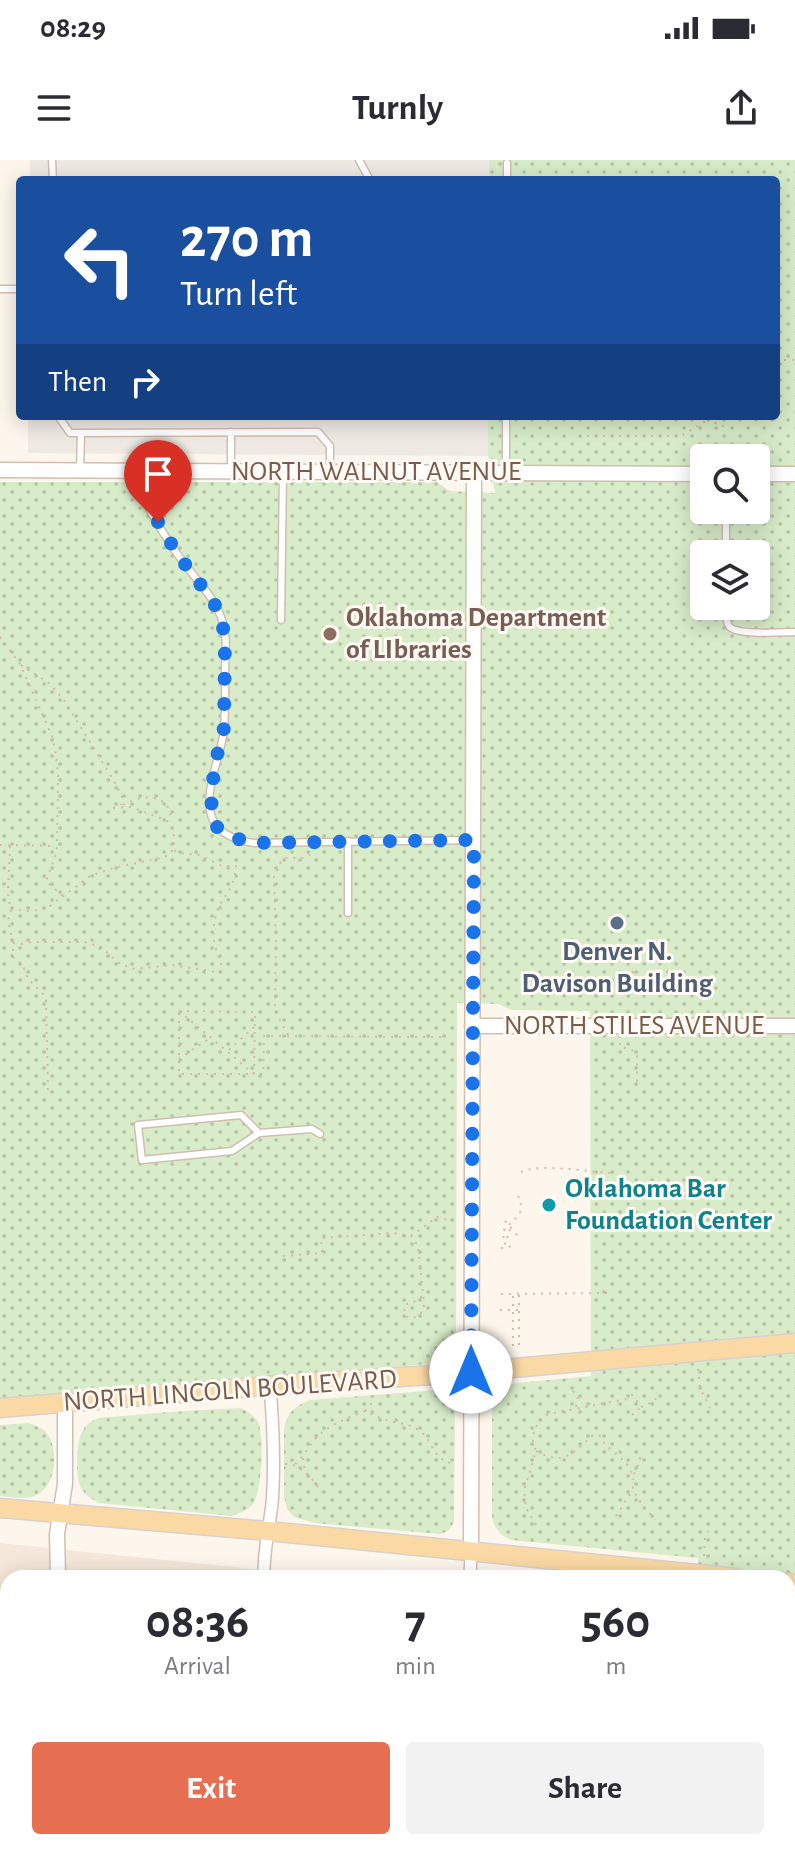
<!DOCTYPE html>
<html lang="en">
<head>
<meta charset="utf-8">
<style>
	:root { --surface:#fff; --page:#f2f2f3; --text:#2b2b33; --muted:#7c7c81; --accent:#e76f51 }
	body { margin:0; font-family:"Alegreya Sans",sans-serif; background:var(--page); color:var(--text); height:100vh; display:flex; flex-direction:column; font-size:30px; white-space:nowrap }
	* { box-sizing:border-box; margin:0 }
	p { font-size:26px; color:var(--muted) }
	.icon { flex:none; width:44px; height:44px; fill:none; stroke:currentColor; stroke-width:2; stroke-linecap:round; stroke-linejoin:round }
	.map { position:relative; flex:1; overflow:hidden }
	.sheet { position:absolute; left:0px; top:1410px; width:796px; height:280px; display:flex; flex-direction:column; background:var(--surface); border-radius:24px 24px 0 0; box-shadow:0 4px 20px #0003 }
	.sheet>* { flex:none }
	.top-card { position:absolute; left:16px; top:16px; width:764px; height:244px; border-radius:8px; box-shadow:0 4px 20px #0003; background:#1a4fa0; color:#fff; overflow:hidden }
	.buttons { position:absolute; left:690px; top:284px; display:grid; gap:16px }
	.buttons a { display:grid; place-items:center; width:80px; height:80px; border-radius:8px; background:var(--surface); box-shadow:0 4px 20px #0003; font-size:40px }
	.pin { position:absolute; display:grid; place-items:center; width:68px; height:68px; color:#fff; margin:-82px -34px; border-radius:50% 50% 50% 0; rotate:-45deg; box-shadow:0 0 8px #0007 }
	.pin .icon { rotate:45deg }
	.me { position:absolute; width:88px; margin:-44px; rotate:0deg; stroke-linejoin:round; filter:drop-shadow(0 0 6px #0008) }
	.turn { display:flex; align-items:center; gap:28px; height:168px; padding:0 32px; font-size:36px }
	.turn .icon { width:104px; height:104px; stroke-width:2.5 }
	.turn b { display:block; font-size:56px; line-height:68px }
	.then { display:flex; align-items:center; height:76px; padding:0 32px; background:#0003; gap:16px; font-size:30px }
	.eta { display:flex; justify-content:space-evenly; align-items:center; height:136px; text-align:center }
	.eta b { font-size:48px; font-weight:600; line-height:56px }
	.action { display:flex; gap:16px; margin-top:auto; padding:16px 32px }
	.action a { flex:1; height:92px; border-radius:8px; background:var(--accent); color:#fff; font-size:32px; font-weight:600; line-height:92px; text-align:center }
	.action a+a { background:var(--page); color:var(--text) }
	.status { display:flex; justify-content:space-between; align-items:center; height:56px; padding:0 40px; background:var(--surface); direction:ltr }
	.status svg { height:22px; fill:currentColor }
	header { display:flex; justify-content:space-between; align-items:center; height:104px; padding:0 32px; background:var(--surface); font-size:36px; font-weight:600 }
	.map>svg:first-child { display:block }
</style>
</head>
<body>
<div class="status"><b>08:29</b><svg viewBox="0 0 49 12"><path d="M0 12V9h3v3zM5 12V6h3v6zM10 12V3h3v9zM15 12V0h3v12zM26 1h20v11H26zM47 4h2v5h-2z"/></svg></div>
<header><svg class="icon" aria-label="menu" viewBox="0 0 24 24"><path d="M4 6h16M4 12h16M4 18h16"/></svg>Turnly<svg class="icon" aria-label="share" viewBox="0 0 24 24"><path d="M12 15V3M7 8l5-5 5 5M5 13v7h14v-7"/></svg></header>
<div class="map">
<svg width="795" height="1690" viewBox="0 0 795 1690">
	<defs>
		<pattern id="park-dots" width="8" height="8" patternUnits="userSpaceOnUse" patternTransform="scale(2)"><rect width="8" height="8" fill="#d8ecc9"/><path d="M2 2h.1M6 6h.1" fill="none" stroke="#b4c2a5" stroke-width="1.8" stroke-linecap="round"/></pattern>
	</defs>
	<rect width="100%" height="100%" fill="#fdf6ec"/>
	<path fill="#f5e8da" d="M0,1383L342,1418H8V1682H670V1690H0Z"/>
	<path fill="#efe9e4" d="M30,0H489V20H30Z
		M28,256H488V296L28,293Z"/>
	<path fill="url(#park-dots)" fill-rule="evenodd" d="M489,0H795V1690H697V1682H788V1418H698V1398L511,1380C500,1375 495,1369 492,1358V1252C494,1237 501,1226 517,1223L591,1216L590,851L512,850L498,844L457,843L456,1171C455,1189 447,1201 428,1204L0,1241V322H437L450,331L495,333L488,296V256H776V20H489ZM704,298H756V350H704ZM704,394H756V446H704Z
		M439,1230C448,1231 452,1234 455,1242L454,1361C451,1369 448,1372 440,1374L315,1363L294,1357L287,1349L284,1336V1269C286,1253 296,1245 310,1240Z
		M241,1248C247,1251 253,1255 257,1260C265,1272 262,1333 253,1344C247,1351 240,1353 231,1356L99,1343C80,1333 77,1325 77,1304C78,1288 77,1268 94,1260C101,1256 115,1257 124,1256C163,1252 202,1250 241,1248Z
		M29,1263C36,1266 41,1267 46,1272C60,1289 57,1330 32,1337C22,1339 10,1337 0,1336V1265Z"/>
	<g fill="none" stroke-linecap="round" stroke-linejoin="round">
		<defs>
			<path id="service" d="M52,0L53,20
				M359,0L370,20
				M507,20V3
				M0,129H20
				M58,256L70,273L318,272L330,286V311
				M231,272V309
				M80,310L81,273
				M130,311C142,340 160,369 178,395C195,420 221,441 225,473C227,487 225,501 225,515C225,535 226,557 223,576C219,601 202,636 213,660C219,675 240,681 254,683L474,680
				M506,312V256
				M726,350V394
				M726,446C726,452 725,461 729,466C736,476 782,472 795,472
				M281,460L283,312
				M348,753V681
				M259,973L241,955L138,965L142,1000L232,991L259,973L312,969L320,974
				M788,1604H795"/>
			<path id="minor" d="M264,1418C263,1393 269,1369 272,1344C275,1307 273,1263 270,1226
				M470,1418L471,1392
				M278,1682V1690
				M485,1690V1682
				M689,1690V1682"/>
			<path id="tertiary" d="M0,310L704,314
				M756,314H795
				M472,866H795
				M471,1392L474,312
				M58,1418L57,1374L65,1324V1244
				M72,1682V1690"/>
			<path id="primary" d="M0,1248L276,1225L447,1214L795,1183
				M0,1348L268,1371L736,1418
				M788,1423L795,1424"/>
		</defs>
		<use href="#service" stroke="#d1beb0" stroke-width="9"/>
		<use href="#minor" stroke="#d1beb0" stroke-width="14"/>
		<use href="#tertiary" stroke="#d1beb0" stroke-width="17"/>
		<use href="#primary" stroke="#dad1cd" stroke-width="21"/>
		<path stroke="#d9b8a5" stroke-width="2" stroke-dasharray="2 6" stroke-linecap="butt" d="M776,200H795
			M710,256C714,264 720,266 728,267
			M587,276H681L711,258
			M0,477L20,504L52,576L56,595L58,616L57,686L55,697L46,721L63,736
			M21,505L49,523L64,540L114,621L122,636L121,645
			M123,645C143,633 171,633 171,662
			M0,685L55,686
			M10,686L8,734L11,752L8,760L13,783V797L23,805L28,819L44,835L46,840L48,934
			M11,749L30,751L46,749L90,716L113,708L165,697L173,690C175,679 175,668 166,660L131,647L109,648
			M13,783L21,784L32,782H85L101,787L120,804L135,809L172,805L216,812L222,811C222,801 217,795 215,786C213,778 213,768 215,760C218,737 235,733 236,706H222L199,695L180,693L173,690
			M633,829V810
			M620,830V832
			M179,851L254,914H263L264,876L443,877
			M179,851L255,852L254,914H179Z
			M288,875L275,851L276,780L274,717L282,700L286,698H305L313,693
			M620,883V887L631,889L637,896V922
			M229,890L254,867
			M179,899L210,878
			M521,1012C542,1003 587,1012 611,1013
			M518,1036L521,1042L520,1054L503,1071L504,1084L507,1083L508,1071L510,1070L519,1076
			M505,1061L515,1072
			M411,1076L437,1057L447,1060
			M501,1088H507L515,1084
			M283,1096L322,1093L321,1078L394,1073L411,1076L418,1086L424,1144L423,1151L417,1157L409,1158L405,1156L404,1146L410,1142L417,1141L422,1136
			M501,1134L611,1133
			M500,1150H518
			M519,1185V1135
			M513,1186V1135
			M698,1209L700,1228L710,1248
			M573,1231L578,1236L576,1247
			M365,1251L371,1244L373,1236
			M632,1255L640,1248
			M536,1291C564,1307 573,1293 593,1275L600,1276C606,1290 622,1295 630,1309C634,1316 632,1321 633,1328C636,1339 648,1351 655,1360
			M303,1298L305,1311
			M285,1304C303,1304 312,1320 323,1333
			M295,1304C305,1296 308,1286 317,1277C330,1264 348,1258 365,1251C372,1253 377,1257 383,1259C396,1264 409,1262 421,1272C435,1284 431,1298 453,1304
			M634,1314L636,1311L642,1292
			M616,1356L632,1331
			M536,1365L526,1348L524,1331L536,1291L533,1282L534,1270L541,1258L548,1254L627,1239L632,1235L641,1247L655,1241L657,1232
			M704,1396L705,1378L710,1368
			M788,1479L795,1491
			M788,1595L791,1554L795,1540"/>
		<use href="#service" stroke="#fff" stroke-width="6"/>
		<use href="#minor" stroke="#fff" stroke-width="11"/>
		<use href="#tertiary" stroke="#fff" stroke-width="14"/>
		<use href="#primary" stroke="#fbd9a5" stroke-width="18"/>
	</g>
	<g fill="none" stroke-linecap="round" stroke-linejoin="round">
		<path stroke="#1a73e8" stroke-width="14" stroke-dasharray="0 25.2" d="M158,362L178,395L213,441L222,460L225,483L224,568L214,608L211,651L212,659L217,667L238,679L254,683L474,680L471,1212"/>
	</g>
	<circle fill="#8d6e63" stroke="#fffaf3" stroke-width="3" cx="330" cy="474" r="8"/>
	<circle fill="#5c6f8a" stroke="#fffaf3" stroke-width="3" cx="617" cy="763" r="8"/>
	<circle fill="#0f9aa8" stroke="#fffaf3" stroke-width="3" cx="549" cy="1045" r="8"/>
	<g text-anchor="middle" dominant-baseline="central" stroke-width="6" stroke-linejoin="round" paint-order="stroke">
		<g font-size="28" fill="#7a5c4d" stroke="#fffaf3">
			<text x="376" y="312">NORTH WALNUT AVENUE</text>
			<text x="634" y="866">NORTH STILES AVENUE</text>
			<text transform="translate(230 1231) rotate(-4)">NORTH LINCOLN BOULEVARD</text>
		</g>
		<g font-size="28" font-weight="bold" fill="#785e54" stroke="#fffaf3" text-anchor="start">
			<text x="346" y="458">Oklahoma Department<tspan x="346" dy="32">of LIbraries</tspan></text>
		</g>
		<g font-size="28" font-weight="bold" fill="#4e5e75" stroke="#fffaf3">
			<text x="617" y="792">Denver N.<tspan x="617" dy="32">Davison Building</tspan></text>
		</g>
		<g font-size="28" font-weight="bold" fill="#0d838f" stroke="#fffaf3" text-anchor="start">
			<text x="565" y="1029">Oklahoma Bar<tspan x="565" dy="32">Foundation Center</tspan></text>
		</g>
	</g>
</svg>
<div class="buttons">
<a><svg class="icon" aria-label="search" viewBox="0 0 24 24"><circle cx="10" cy="10" r="6"/><path d="M15 15l6 6"/></svg></a>
<a><svg class="icon" aria-label="layers" viewBox="0 0 24 24"><path d="M12 4l9 5-9 5-9-5zM3 14l9 5 9-5"/></svg></a>
</div>
<div class="pin" style="left:158px;top:362px;background:#d93025"><svg class="icon" aria-label="arrive" viewBox="0 0 24 24"><path d="M6 21V4h12l-3 4 3 4H6"/></svg></div>
<svg class="me" style="left:471px;top:1212px" viewBox="-20 -20 40 40"><circle r="19" fill="#fff"/><path d="M0-13L10 11 0 6-10 11z" fill="#1a73e8"/></svg>
<div class="top-card">
<div class="turn"><svg class="icon" aria-label="left" viewBox="0 0 24 24"><path d="M17 20v-9H6M10 6l-5 5 5 5"/></svg><div><b>270 m</b>Turn left</div></div>
<div class="then">Then<svg class="icon" aria-label="right" viewBox="0 0 24 24"><path d="M7 20v-9h11M14 6l5 5-5 5"/></svg></div>
</div>
<section class="sheet">
<div class="eta">
<div><b>08:36</b><p>Arrival</p></div>
<div><b>7</b><p>min</p></div>
<div><b>560</b><p>m</p></div>
</div>
<div class="action"><a>Exit</a><a>Share</a></div>
</section>
</div>
</body>
</html>
